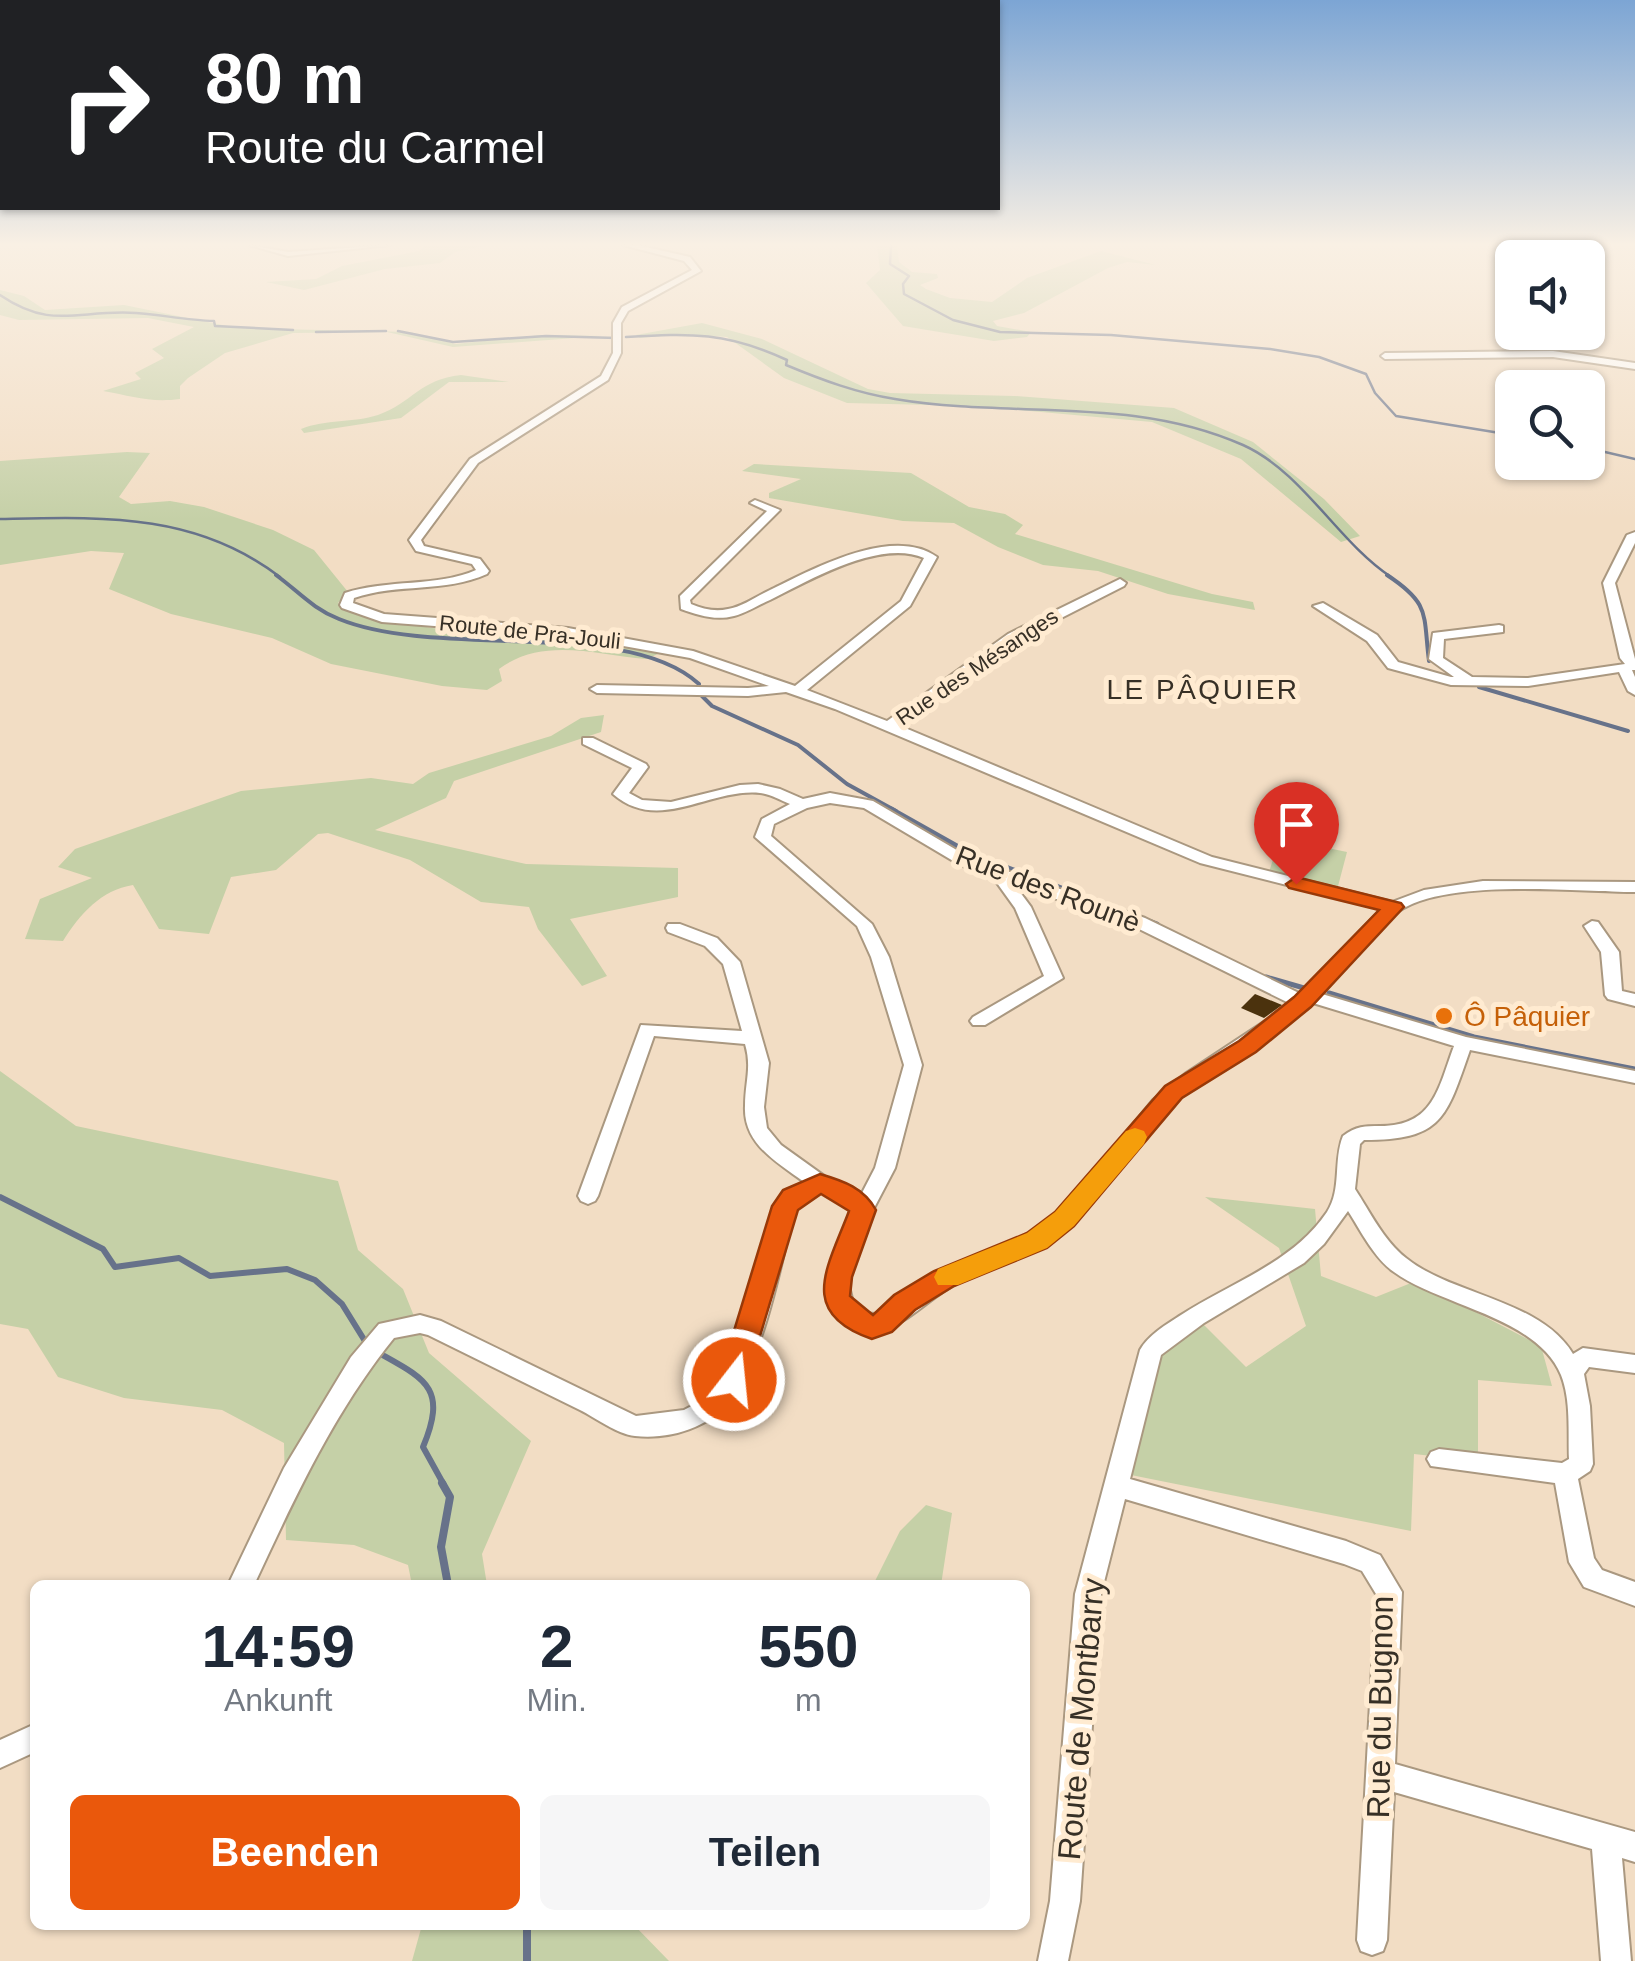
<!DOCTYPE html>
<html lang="de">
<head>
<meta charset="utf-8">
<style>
	:root { --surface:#fff; --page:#f6f6f7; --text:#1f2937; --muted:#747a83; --accent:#ea580c }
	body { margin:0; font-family:Arial,sans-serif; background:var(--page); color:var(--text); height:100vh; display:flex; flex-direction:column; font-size:38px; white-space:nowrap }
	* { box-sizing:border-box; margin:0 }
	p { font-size:32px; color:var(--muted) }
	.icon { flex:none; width:55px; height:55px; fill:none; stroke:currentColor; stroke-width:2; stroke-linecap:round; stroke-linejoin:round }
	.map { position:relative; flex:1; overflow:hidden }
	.panel { position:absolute; left:30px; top:1580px; width:1000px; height:350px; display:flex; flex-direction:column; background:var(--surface); border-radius:15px; box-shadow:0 2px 8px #0004 }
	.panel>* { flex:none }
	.top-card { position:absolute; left:0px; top:0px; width:1000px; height:210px; box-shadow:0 2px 8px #0004; background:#202124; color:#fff; overflow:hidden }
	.fabs { position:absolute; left:1495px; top:240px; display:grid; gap:20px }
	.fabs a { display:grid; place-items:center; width:110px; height:110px; border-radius:15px; background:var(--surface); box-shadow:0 2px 8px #0004; font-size:50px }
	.pin { position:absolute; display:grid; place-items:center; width:85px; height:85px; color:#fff; margin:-102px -42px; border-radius:50% 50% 50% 0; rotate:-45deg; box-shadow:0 0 10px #0007 }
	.pin .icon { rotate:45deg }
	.me { position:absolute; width:110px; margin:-55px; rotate:16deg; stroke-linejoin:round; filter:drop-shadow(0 0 8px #0008) }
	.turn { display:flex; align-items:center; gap:35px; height:210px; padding:0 40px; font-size:45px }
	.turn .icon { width:130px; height:130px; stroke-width:2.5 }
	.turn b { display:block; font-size:70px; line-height:85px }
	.eta { display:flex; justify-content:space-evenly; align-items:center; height:170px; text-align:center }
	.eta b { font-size:60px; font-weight:700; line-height:70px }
	.button { display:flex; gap:20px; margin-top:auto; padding:20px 40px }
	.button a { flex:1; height:115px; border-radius:15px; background:var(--accent); color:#fff; font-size:40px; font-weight:700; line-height:115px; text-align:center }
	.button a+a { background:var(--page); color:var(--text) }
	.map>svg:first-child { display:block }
</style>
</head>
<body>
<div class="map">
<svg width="1635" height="1961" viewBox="0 0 1635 1961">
	<rect width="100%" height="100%" fill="#f2ddc4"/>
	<path fill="#c5d0a7" d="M426,245H488L455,252L440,263L385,269L304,290L266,282L316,279L342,266L419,251Z
		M877,245H897L899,262L912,272L937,274L938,278L920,285L926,289L950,298L992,302L1027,278L1101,251L1156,265L1127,262L1108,268L1024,313L993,321L997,326L1031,332L1027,337L994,341L903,326L866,283L880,270Z
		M0,290L24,296L45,310L124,305L237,328L410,332L455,344L541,335L602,336L453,347L387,332L293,333L225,353L188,378L180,386V399C150,403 132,396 103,391L141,379L135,373L164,358L152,349L194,327L148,318L19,320L0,315Z
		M702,323L762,339L868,389L890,393L1015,396L1174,408L1253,442L1324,499L1360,536L1341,542L1241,459L1152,422L973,406L847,403L784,378L727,337L683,334L640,338L636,335Z
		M461,375L509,382H449L401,418L304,433L301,429C326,419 353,423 378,415C412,403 420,379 461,375Z
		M127,452L150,453L119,497L131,504L170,501L204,507L273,530L314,550L348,592L338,603L357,615L432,628L642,646L658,654L646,659C597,655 543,636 499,669L502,681L487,690L442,686L331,664L272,638L171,614L109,589L124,553L91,551L0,565V461Z
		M754,464L911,473L969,507L1005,514L1023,525L1015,534L1212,594L1253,602L1255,610L1168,594L1098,571L1043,565L998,547L954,523L903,521L769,498V493L801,479L742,471Z
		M604,715L601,732L454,781L446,798L375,830L526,864L678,868V897L570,919L607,976L582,986L538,929L529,907L481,902L410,860L328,833L318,834L276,870L231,877L209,934L159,929L133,885C101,890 80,914 63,941L25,939L40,899L92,878L58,867L75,849L241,791L371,778L413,784L429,773L551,736L581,718Z
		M1280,838L1347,852L1337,890L1268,875Z
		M0,1071L76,1126L338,1181L358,1250L403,1289L429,1353L531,1441L482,1554L487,1585H412L408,1565L354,1545L286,1540L284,1443L222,1410L124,1398L58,1377L28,1329L0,1324Z
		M1205,1197L1315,1209L1321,1276L1376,1297L1416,1281L1541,1346L1552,1386L1478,1380V1461L1414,1454L1411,1531L1126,1474L1160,1354L1203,1324L1246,1367L1306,1326L1279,1248Z
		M926,1505L952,1513L941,1585H873L900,1531Z
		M422,1925H634L669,1961H412Z"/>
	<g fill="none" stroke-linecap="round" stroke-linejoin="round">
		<path stroke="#67728a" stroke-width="2.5" d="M891,245L890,264L909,276L903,284L904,294L953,320L1000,332L1111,335L1270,349L1319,357L1366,374L1375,393L1396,416L1512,435
			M0,295C53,331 78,309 136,313C162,315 187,320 214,321L215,326L293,330
			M398,331L453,342L546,336L617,338
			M316,332L386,331
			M626,337C691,333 727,332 787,360L786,365C822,380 857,393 895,399C1012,419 1131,395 1243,445C1303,472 1337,541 1391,577
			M1588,448L1635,459
			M0,519C101,517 195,512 280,577"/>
		<path stroke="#67728a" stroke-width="4" d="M276,575C298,591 313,609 339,619C440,660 626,617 699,684
			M1387,575C1431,604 1423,614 1429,661
			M1479,687L1628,731
			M700,694L712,706L798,745L847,784L896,811"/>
		<path stroke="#67728a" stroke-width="5" d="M891,809L971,854L1157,924
			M1266,977L1304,988
			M1329,993L1474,1037L1635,1069"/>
		<path stroke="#67728a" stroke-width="6" d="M0,1197L103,1249L115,1267L179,1258L210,1276L287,1269L315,1280L342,1304L368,1346
			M377,1352C425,1379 448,1387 423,1447L444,1485"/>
		<path stroke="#67728a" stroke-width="8" d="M442,1483L450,1497L441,1547L448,1585
			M527,1925V1961"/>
	</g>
	<path fill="#4b320d" d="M1255,994L1282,1005L1264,1018L1241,1008Z"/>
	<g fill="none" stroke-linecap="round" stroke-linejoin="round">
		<defs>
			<path id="street" d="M249,245L288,252L390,245L288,256Z
				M623,245H637L690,257L701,271L628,311L621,323V353L608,380L478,463L421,540L424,546L480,559L489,571L487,574C445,593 398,583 354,598L353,603L384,614L568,628L693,651L795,686L901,601L924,558C880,539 810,580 770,600C758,605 746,613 734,616C715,621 698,615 681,609L680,596L767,511L750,503L755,500L780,510L690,600L691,604C703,609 715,612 728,609C742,607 757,596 770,590C813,569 893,525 937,557L910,606L807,690L887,721L1008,634L1120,579L1126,583L1124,586L1018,640L898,725L1212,857L1392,902L1424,890L1483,881L1635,882V892C1575,892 1444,877 1396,913C1368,935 1346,967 1322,994L1466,1037L1635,1071V1083L1470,1050C1446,1118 1443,1140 1364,1140L1360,1144L1355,1189C1370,1212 1384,1241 1406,1258C1453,1296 1540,1299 1573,1354L1583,1348L1635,1355V1373L1589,1367L1584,1374L1590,1406L1593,1464L1590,1471L1578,1479L1594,1558L1602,1570L1635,1582V1606L1584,1587L1569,1562L1555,1483L1431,1466L1427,1459L1431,1452L1439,1449L1562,1463L1569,1459C1568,1432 1571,1400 1561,1375C1537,1317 1441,1306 1394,1272C1374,1258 1361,1231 1348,1211L1324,1244L1304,1263L1204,1323L1161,1355L1130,1479L1346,1541L1380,1555L1402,1592L1395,1764L1635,1832V1862L1622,1858L1631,1961H1601L1592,1849L1394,1792L1387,1940L1383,1951L1372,1955L1361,1951L1357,1940L1376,1594L1362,1571L1344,1564L1125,1499L1101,1594L1080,1901L1068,1961H1038L1050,1901L1075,1594L1140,1350C1148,1335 1167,1324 1181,1315C1230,1283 1293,1263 1327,1212C1342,1189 1333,1160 1343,1136C1356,1126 1365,1126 1380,1126C1434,1126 1438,1089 1454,1046L1313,1003C1273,1039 1223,1061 1182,1095C1138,1132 1114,1184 1073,1223C1041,1254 997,1264 958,1283C933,1295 914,1318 888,1328C873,1333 858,1333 845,1323C807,1295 839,1243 852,1211L846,1202L821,1192L800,1202L795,1209C778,1272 768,1344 731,1398C713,1427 669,1440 635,1436C617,1434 596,1418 580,1410C529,1385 479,1360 428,1335L420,1333L394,1338C334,1412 294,1499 254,1585H228L284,1468L351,1357L379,1324L420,1315L441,1321L636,1416L684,1410L701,1401L714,1386L724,1369L745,1315L775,1207L786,1192L804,1182C777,1162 743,1144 745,1106C745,1081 752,1068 745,1044L654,1036L598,1196L595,1201L588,1204L581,1201L578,1196L641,1025L742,1031L723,964L705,946L668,932L666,928L668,924H680L717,938L740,962L769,1063L764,1107L767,1128L781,1145L827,1178L862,1193L875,1168L904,1065L871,957L857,926L755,837L762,819L790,804C780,800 770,794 760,793C709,788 659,834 613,794L632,768L583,744V738H593L646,764L648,767L629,793L642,800L671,802L740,785L758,784L780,789L803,799L830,793L873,801L972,859L1145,918L1301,994L1381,909L1200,863L835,709L786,692L748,696L597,693L590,689L597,685L748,688L769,686L690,658L568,636L382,622L342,608L340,605L345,593C387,579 438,587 476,570L472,564L416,551L409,540L470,459L601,376L613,353V323L622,307L692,270L684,261ZM830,803L864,808L960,865L992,876L1015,908L1044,976L973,1017L970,1021L973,1025H985L1063,978L1031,907L1014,884L1133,926L1291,1004L1185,1074L1153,1100L1073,1198L1044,1225L1011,1243L940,1272L875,1314L863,1313L853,1303L848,1282L851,1268L873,1210L895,1168L922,1065L889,957L872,924L771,836L774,824L807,808Z
				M1553,351L1635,363V369L1553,357L1385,359L1381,356L1385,353Z
				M1635,532V543L1615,583L1635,659V670H1632L1635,677V695L1628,691L1619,672L1528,686L1451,685L1388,668L1367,641L1313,606L1323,603L1377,635L1398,662L1451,677H1454L1429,659L1433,633L1499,625L1503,626V632L1444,639L1443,658L1472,677L1528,678L1625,664L1620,658L1603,583L1627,535Z
				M1592,921L1598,922L1619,952L1622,991L1635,994V1006L1608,999L1605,995L1601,952L1584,926Z
				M35,1724V1752L0,1768V1740Z"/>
		</defs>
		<use href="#street" stroke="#aa9880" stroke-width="4"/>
		<use href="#street" fill="#fff" fill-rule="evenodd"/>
	</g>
	<linearGradient id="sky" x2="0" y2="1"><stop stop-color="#7ca5d4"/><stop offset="0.47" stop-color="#f9f0e4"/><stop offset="1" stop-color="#f9f0e4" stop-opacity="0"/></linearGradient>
	<rect width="1635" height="520" fill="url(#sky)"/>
	<path fill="#ea580c" stroke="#983908" stroke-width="2.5" d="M1296,877L1401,903L1404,907L1311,1007L1256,1052L1182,1098L1074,1226L1047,1248L954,1286L915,1310L892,1332L872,1339C796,1313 828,1267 849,1211L821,1194L798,1210L744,1389L734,1393L723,1389L719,1380L772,1206L783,1190L820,1174C844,1181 864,1188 876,1210L852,1277L850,1296L873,1315L894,1295L934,1271L1027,1233L1055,1212L1165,1086L1239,1041L1294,997L1379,910L1289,888L1286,884Z"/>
	<path fill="#f59e0b" d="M1135,1128L1144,1131L1147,1137L1144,1144L1074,1226L1047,1248L958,1285H938L934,1277L938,1269L1027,1233L1055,1212L1126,1131Z"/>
	<circle fill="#e8710a" stroke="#ffebd1" stroke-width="4" cx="1444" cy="1016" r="10"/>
	<g text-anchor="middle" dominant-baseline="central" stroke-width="10" stroke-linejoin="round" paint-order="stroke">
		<g font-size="22" fill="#373026" stroke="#ffebd1">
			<text transform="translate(530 632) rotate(6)">Route de Pra-Jouli</text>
			<text transform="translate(977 667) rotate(-34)">Rue des Mésanges</text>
		</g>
		<g font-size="28" letter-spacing="2.5" fill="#373026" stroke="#ffebd1">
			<text x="1203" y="689">LE PÂQUIER</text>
		</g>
		<g font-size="28" fill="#373026" stroke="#ffebd1">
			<text transform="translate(1048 889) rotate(21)">Rue des Rounè</text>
		</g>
		<g font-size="28" fill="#c56008" stroke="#ffebd1" text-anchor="start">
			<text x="1464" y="1016">Ô Pâquier</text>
		</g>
		<g font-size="32" fill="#373026" stroke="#ffebd1">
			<text transform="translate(1380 1707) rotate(-89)">Rue du Bugnon</text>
			<text transform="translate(1081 1719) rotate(-85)">Route de Montbarry</text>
		</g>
	</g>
</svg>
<div class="fabs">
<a><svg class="icon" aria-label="sound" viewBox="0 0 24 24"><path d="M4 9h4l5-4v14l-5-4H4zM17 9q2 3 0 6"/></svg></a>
<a><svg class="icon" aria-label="search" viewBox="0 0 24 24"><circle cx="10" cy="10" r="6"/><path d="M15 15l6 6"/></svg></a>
</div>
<div class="pin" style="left:1296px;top:884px;background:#d93025"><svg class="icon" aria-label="arrive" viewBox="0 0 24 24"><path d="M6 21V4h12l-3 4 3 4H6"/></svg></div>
<svg class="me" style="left:734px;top:1380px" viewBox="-20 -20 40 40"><circle r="17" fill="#ea580c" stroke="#fff" stroke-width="3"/><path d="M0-11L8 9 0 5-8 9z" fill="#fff"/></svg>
<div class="top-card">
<div class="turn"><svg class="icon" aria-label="right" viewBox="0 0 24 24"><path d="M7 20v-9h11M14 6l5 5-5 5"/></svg><div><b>80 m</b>Route du Carmel</div></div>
</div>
<section class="panel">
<div class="eta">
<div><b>14:59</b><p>Ankunft</p></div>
<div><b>2</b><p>Min.</p></div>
<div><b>550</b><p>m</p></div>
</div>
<div class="button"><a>Beenden</a><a>Teilen</a></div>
</section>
</div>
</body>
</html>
